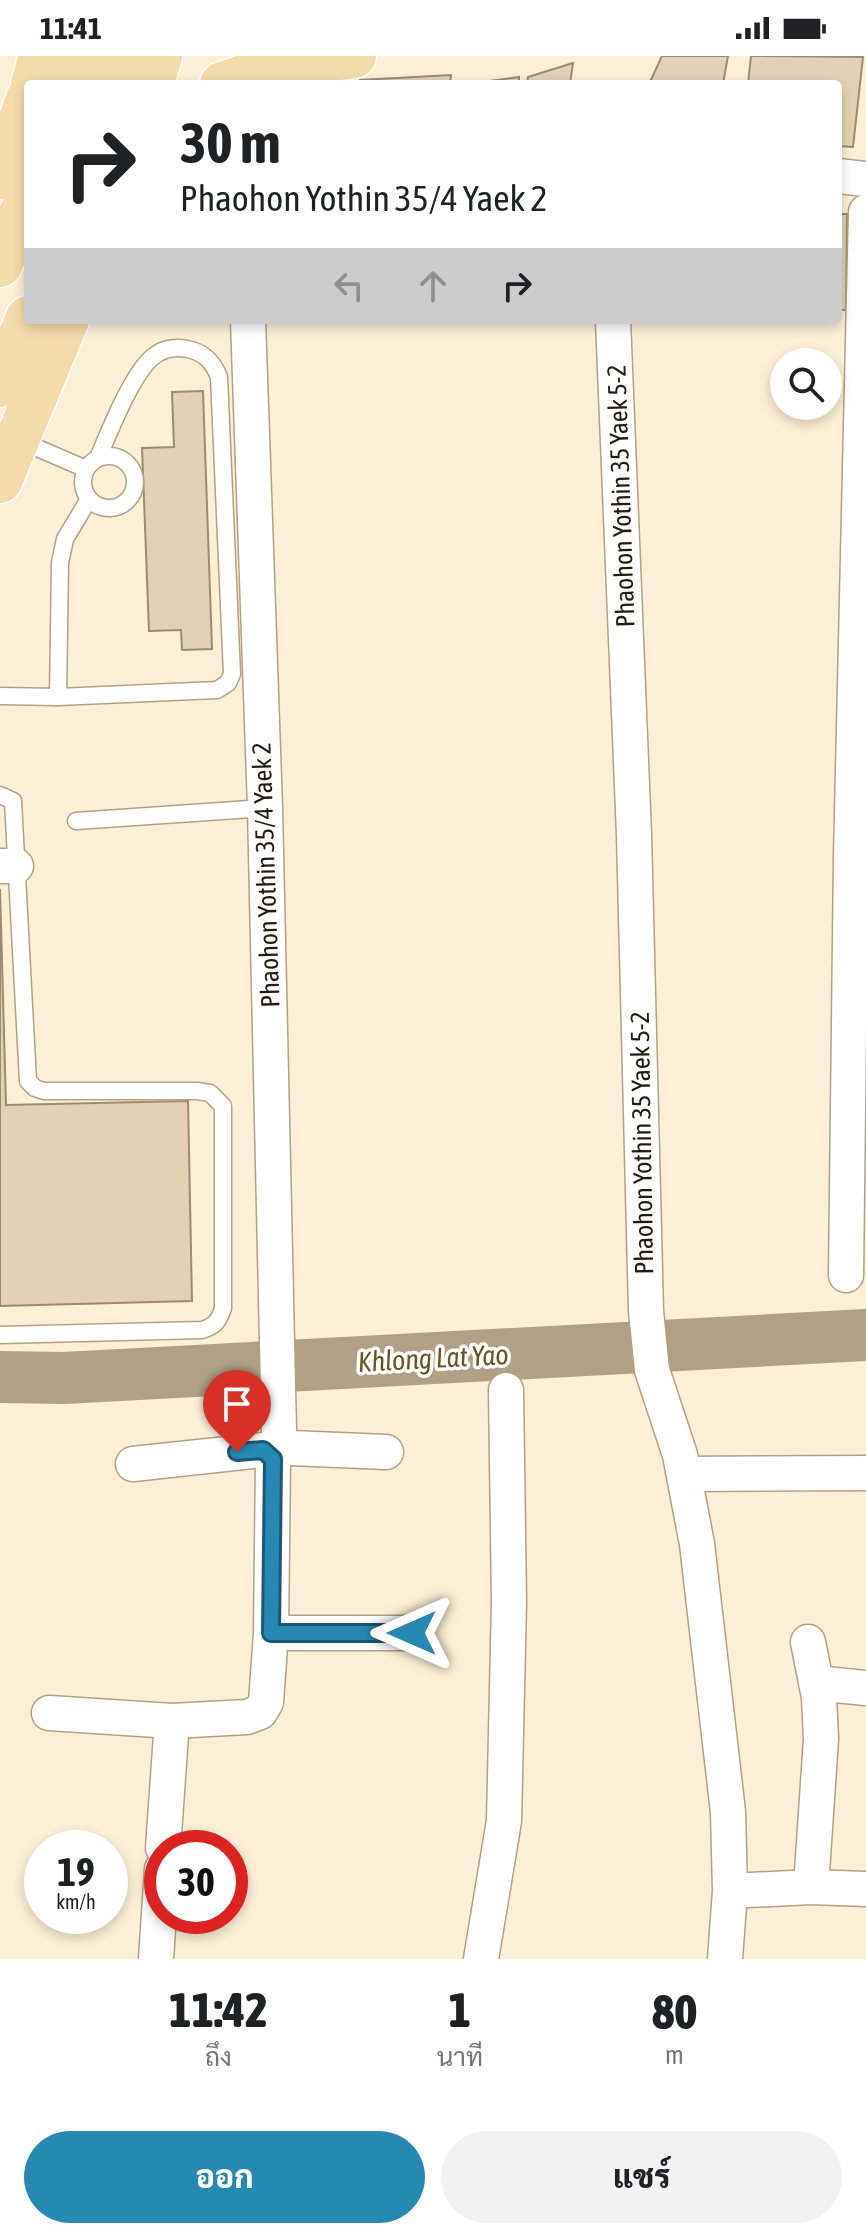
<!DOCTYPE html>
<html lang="th">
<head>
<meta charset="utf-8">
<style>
	:root { --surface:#fff; --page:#f2f2f2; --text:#202124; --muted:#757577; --accent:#2689b3 }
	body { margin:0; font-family:"Asap Condensed",Sarabun,sans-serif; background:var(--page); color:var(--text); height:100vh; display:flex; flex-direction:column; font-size:30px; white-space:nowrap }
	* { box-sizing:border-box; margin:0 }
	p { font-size:26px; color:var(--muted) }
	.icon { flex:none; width:44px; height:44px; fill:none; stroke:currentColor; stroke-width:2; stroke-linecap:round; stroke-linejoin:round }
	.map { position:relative; height:1903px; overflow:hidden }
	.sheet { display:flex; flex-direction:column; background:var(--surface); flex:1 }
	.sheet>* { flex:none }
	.top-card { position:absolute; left:24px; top:24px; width:818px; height:244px; border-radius:8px; box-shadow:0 4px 12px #0003; background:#fff; color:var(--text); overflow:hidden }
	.fabs { position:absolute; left:770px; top:292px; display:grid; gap:16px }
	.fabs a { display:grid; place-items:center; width:72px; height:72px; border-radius:50%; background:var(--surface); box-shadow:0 4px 12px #0003; font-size:40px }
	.speed { position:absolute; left:24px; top:1774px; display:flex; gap:16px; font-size:40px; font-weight:700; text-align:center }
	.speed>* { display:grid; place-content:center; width:104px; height:104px; border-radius:50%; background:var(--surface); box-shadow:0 4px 12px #0003; line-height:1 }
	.speed small { font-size:20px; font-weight:400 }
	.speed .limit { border:12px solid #d22; background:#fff; color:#111 }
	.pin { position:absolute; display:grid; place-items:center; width:68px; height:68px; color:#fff; margin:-82px -34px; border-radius:50% 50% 50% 0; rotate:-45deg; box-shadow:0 0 8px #0007 }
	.pin .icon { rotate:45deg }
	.me { position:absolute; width:88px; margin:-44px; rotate:270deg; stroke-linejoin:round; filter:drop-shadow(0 0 6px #0008) }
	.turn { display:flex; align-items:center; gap:28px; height:168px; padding:0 24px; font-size:36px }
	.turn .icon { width:104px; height:104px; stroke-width:2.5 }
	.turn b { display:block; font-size:56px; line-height:68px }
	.lanes { display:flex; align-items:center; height:76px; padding:0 24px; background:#0003; justify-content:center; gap:40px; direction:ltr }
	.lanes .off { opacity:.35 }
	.eta { display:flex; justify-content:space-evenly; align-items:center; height:136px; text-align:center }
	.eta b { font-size:48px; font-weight:800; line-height:56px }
	.action { display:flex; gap:16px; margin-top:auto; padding:16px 24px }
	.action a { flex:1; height:92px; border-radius:48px; background:var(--accent); color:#fff; font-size:32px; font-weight:800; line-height:92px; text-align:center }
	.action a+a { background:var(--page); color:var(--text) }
	.status { display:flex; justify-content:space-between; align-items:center; height:56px; padding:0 40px; background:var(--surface); direction:ltr }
	.status svg { height:22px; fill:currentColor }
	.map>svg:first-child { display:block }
</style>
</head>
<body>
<div class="status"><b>11:41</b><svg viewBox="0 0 49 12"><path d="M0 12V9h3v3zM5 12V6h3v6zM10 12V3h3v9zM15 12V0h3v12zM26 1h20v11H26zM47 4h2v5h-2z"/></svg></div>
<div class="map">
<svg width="866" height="1903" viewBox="0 0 866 1903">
	<rect width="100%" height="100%" fill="#fcefd7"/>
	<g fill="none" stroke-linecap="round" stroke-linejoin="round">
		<path stroke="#afa086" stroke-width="52" d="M0,1321L64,1322L866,1279"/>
	</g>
	<path fill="#e2d1b4" stroke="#9b8c70" stroke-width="2" d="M662,0H728L723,28H649Z
		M751,0L863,1L853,91L838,90V28H748Z
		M573,7L570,28H527L528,21Z
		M451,19L450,28H360V24Z
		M519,21V28H467Z
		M838,158H847L846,254H838Z
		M637,264H751V267Z
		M203,335L212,593L182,594L181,574L149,575L142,392L174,391L172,336Z
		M0,833L6,1049L188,1045L192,1245L0,1250Z"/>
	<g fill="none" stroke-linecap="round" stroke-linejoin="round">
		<defs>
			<path id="lane" d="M19,384L86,413
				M83 426a26 26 0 1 1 52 0a26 26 0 1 1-52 0Z
				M0,640L58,641L217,634L228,627L232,618L219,321C213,306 204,296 187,293C178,291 165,292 157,298C134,311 109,377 98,402
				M58,641L60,507L65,483L89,443
				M0,739L13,745L28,1025L35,1032L44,1035H197L210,1037L223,1050V1252C219,1265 215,1270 202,1274L0,1279
				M76,765L265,752"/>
			<path id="street" d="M838,120L866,123
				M248,264L265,752L279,1375
				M613,264L634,779L646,1255L652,1314L680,1399L697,1488L728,1756L730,1835L725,1903
				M0,810H16
				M846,1219L851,801L866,156
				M291,1392L386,1396
				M133,1408L263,1394
				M685,1418L866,1417
				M271,1577H412
				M808,1586L819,1641L821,1683L811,1831
				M816,1627L866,1632
				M49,1657L172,1665
				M163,1792L172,1665L247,1661L260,1656L266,1646L271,1577L273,1403
				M730,1835L811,1831L866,1833
				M156,1903L162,1813
				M481,1903L504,1765L509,1546L506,1334"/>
			<path id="primary" d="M33,28L41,0
				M71,28L82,0
				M117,28L127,0
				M152,28L160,0
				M222,28L273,11L354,0
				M0,121L28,43
				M0,209L28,141
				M0,329L28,262
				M0,425L67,264"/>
		</defs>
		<use href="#lane" stroke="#b1a184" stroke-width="19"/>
		<use href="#street" stroke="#b1a184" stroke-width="37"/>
		<use href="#primary" stroke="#fff" stroke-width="47"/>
		<use href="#lane" stroke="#fff" stroke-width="16"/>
		<use href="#street" stroke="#fff" stroke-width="34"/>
		<use href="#primary" stroke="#f5dbaa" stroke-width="44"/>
	</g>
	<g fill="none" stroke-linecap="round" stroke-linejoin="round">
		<defs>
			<path id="route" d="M237,1396L263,1394L273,1403L271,1577H412"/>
		</defs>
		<use href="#route" stroke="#195974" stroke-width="20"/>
		<use href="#route" stroke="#2689b3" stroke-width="14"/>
	</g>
	<g text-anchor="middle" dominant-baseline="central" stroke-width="7" stroke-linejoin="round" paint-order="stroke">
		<g font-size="26" fill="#211b10" stroke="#fefefe">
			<text transform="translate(621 440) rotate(-92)">Phaohon Yothin 35 Yaek 5-2</text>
			<text transform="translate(266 819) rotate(-92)">Phaohon Yothin 35/4 Yaek 2</text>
			<text transform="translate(642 1087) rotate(-91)">Phaohon Yothin 35 Yaek 5-2</text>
		</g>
		<g font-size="28" font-style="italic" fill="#6a5223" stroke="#fefefe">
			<text transform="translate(433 1302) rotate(-3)">Khlong Lat Yao</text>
		</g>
	</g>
</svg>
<div class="fabs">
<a><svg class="icon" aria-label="search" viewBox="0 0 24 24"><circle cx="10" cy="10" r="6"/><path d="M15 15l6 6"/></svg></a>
</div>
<div class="speed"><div>19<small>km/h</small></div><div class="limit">30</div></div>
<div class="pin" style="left:237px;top:1396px;background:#d93025"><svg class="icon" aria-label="arrive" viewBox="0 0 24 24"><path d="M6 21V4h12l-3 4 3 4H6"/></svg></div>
<svg class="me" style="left:412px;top:1577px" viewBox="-20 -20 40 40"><path d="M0-17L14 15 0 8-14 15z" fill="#2689b3" stroke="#fff" stroke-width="4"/></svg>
<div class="top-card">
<div class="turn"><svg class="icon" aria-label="right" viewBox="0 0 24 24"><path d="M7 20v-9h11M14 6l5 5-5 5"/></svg><div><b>30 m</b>Phaohon Yothin 35/4 Yaek 2</div></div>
<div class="lanes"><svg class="icon off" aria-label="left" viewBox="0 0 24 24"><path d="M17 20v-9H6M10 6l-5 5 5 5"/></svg><svg class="icon off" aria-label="ahead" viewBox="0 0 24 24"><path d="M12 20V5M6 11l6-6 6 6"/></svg><svg class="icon" aria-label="right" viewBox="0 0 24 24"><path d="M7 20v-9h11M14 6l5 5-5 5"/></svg></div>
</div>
</div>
<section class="sheet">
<div class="eta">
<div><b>11:42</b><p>ถึง</p></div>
<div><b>1</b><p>นาที</p></div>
<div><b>80</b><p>m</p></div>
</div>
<div class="action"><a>ออก</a><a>แชร์</a></div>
</section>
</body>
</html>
